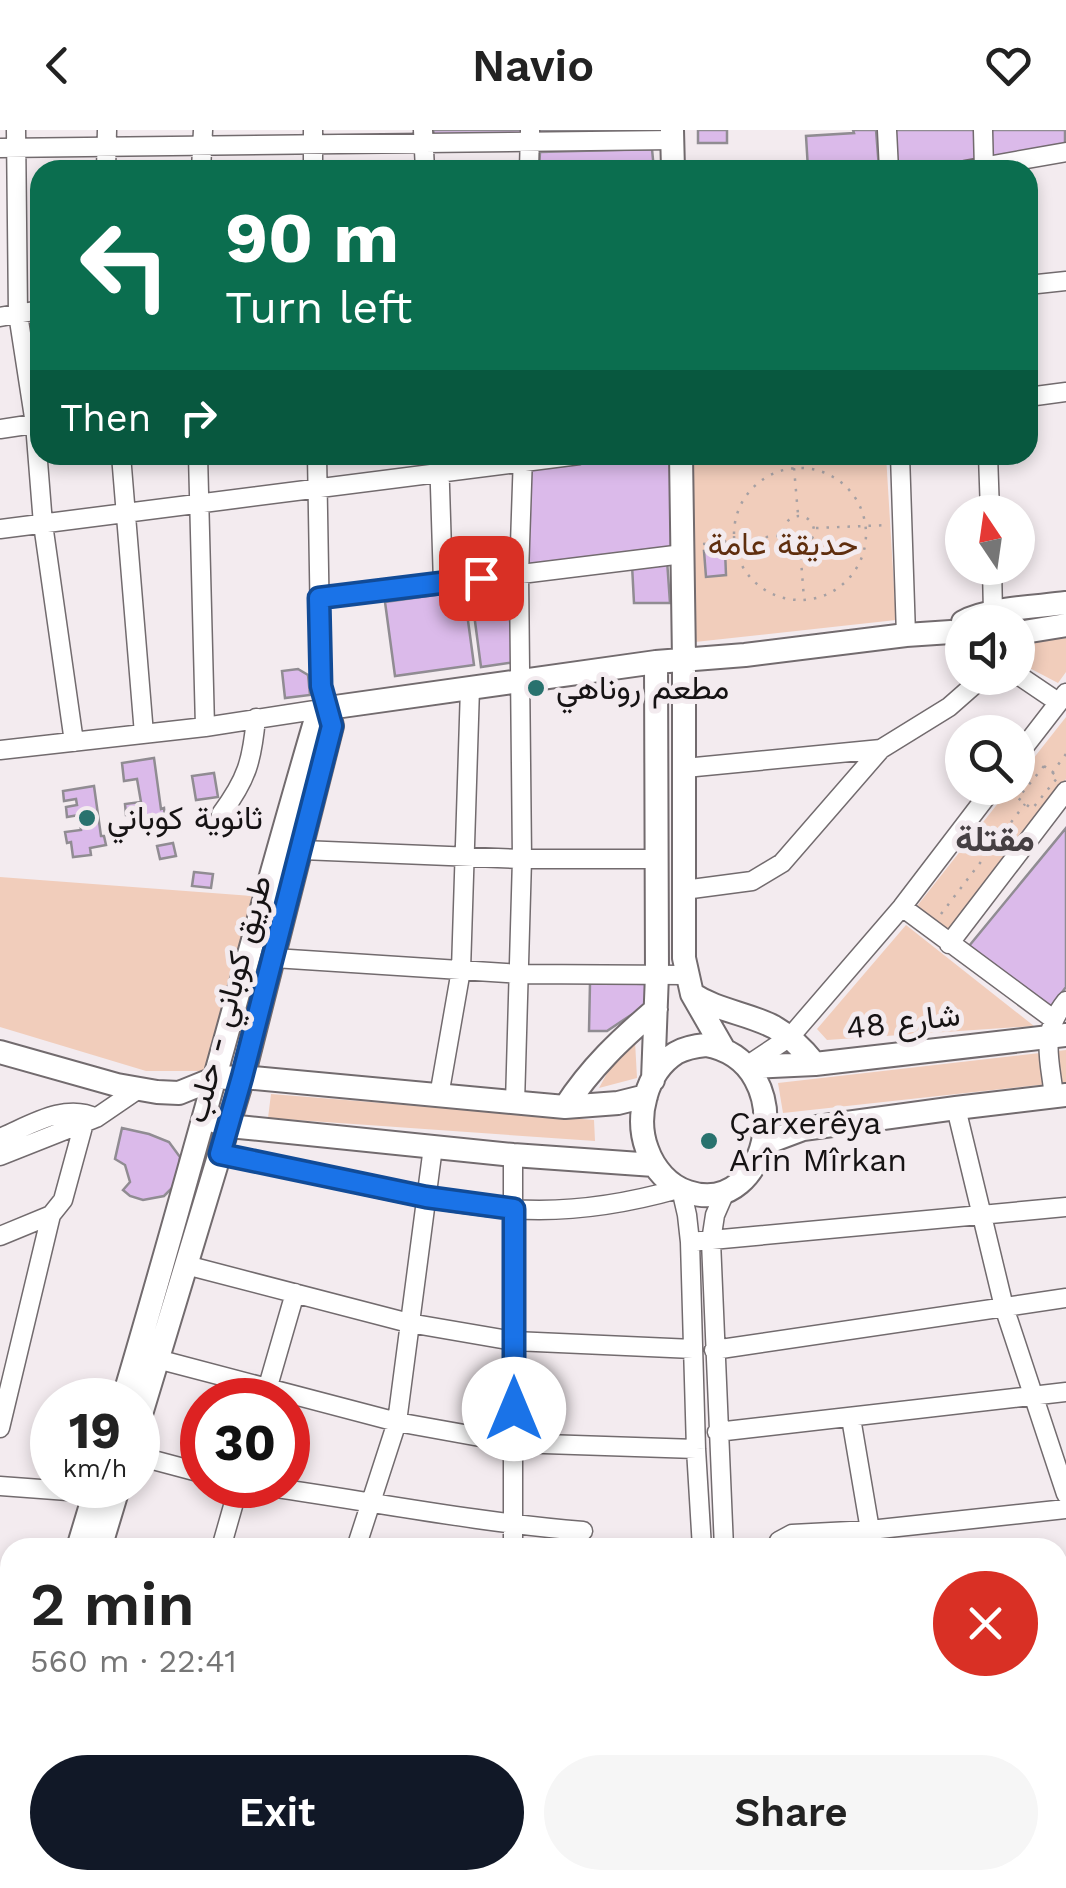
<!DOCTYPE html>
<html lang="en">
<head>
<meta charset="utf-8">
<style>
	:root { --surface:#fff; --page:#f6f6f6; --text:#222; --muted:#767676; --accent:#111827 }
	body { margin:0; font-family:"Work Sans",Vazirmatn,sans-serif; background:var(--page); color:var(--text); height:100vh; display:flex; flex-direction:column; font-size:38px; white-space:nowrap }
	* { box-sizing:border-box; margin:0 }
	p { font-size:32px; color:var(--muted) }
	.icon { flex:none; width:55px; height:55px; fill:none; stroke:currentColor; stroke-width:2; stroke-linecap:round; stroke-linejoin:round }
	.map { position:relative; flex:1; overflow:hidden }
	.sheet { position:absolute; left:0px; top:1408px; width:1068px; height:352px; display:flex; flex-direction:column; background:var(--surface); border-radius:30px 30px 0 0; box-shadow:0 5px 15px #0003 }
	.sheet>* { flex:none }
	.hud { position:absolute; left:30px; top:30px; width:1008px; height:305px; border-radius:30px; box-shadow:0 5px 15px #0003; background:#0b6e4f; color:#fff; overflow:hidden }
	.needle { width:65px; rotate:347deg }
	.tools { position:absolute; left:945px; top:365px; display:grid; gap:20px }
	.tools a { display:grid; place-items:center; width:90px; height:90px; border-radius:50%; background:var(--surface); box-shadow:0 5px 15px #0003; font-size:50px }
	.speed { position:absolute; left:30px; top:1248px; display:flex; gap:20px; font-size:50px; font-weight:700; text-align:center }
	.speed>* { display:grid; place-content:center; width:130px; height:130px; border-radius:50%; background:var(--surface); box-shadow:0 5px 15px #0003; line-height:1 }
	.speed small { font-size:25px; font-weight:400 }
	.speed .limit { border:15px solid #d22; background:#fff; color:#111 }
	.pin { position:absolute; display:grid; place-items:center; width:85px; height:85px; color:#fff; margin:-42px; border-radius:20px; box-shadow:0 5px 15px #0006 }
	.me { position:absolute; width:110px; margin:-55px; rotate:0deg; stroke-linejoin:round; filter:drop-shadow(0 0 8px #0008) }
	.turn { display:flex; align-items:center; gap:35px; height:210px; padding:0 30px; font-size:45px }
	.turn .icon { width:130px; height:130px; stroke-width:2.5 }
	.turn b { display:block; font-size:70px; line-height:85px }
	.then { display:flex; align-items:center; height:95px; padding:0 30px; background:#0003; gap:20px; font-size:38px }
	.round { display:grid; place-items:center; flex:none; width:105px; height:105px; border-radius:52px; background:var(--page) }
	.summary { display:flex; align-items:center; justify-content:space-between; height:170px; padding:0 30px }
	h1 { font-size:60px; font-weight:600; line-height:75px }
	.cta { display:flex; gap:20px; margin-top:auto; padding:20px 30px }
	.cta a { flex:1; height:115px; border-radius:60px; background:var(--accent); color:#fff; font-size:40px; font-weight:600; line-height:115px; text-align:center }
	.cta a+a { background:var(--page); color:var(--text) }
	header { display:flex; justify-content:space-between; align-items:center; height:130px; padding:0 30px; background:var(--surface); font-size:45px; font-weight:600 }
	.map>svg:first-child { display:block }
</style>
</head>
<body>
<header><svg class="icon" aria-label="back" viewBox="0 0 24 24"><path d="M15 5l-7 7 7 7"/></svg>Navio<svg class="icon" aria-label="heart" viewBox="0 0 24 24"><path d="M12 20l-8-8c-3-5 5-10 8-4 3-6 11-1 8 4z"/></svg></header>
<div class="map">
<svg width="1066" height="1758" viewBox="0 0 1066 1758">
	<rect width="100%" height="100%" fill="#f3ebef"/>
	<path fill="#f1cdbb" d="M692,325H886L896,490L695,512Z
		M1066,508V542L1058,553L1018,532V513Z
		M1066,587V649L949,799L917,776L1010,658H1018V648Z
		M0,747L252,766L208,941H146L0,897Z
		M906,795L1034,896L827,910L817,899Z
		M635,911L637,948L599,958L612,934Z
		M1066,920V952L783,983L778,953Z
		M271,964L594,990L595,1011L268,988Z"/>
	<path fill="#dbbaea" stroke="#908c92" stroke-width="2.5" d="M433,0H524V5H434Z
		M538,0H654V4L538,5Z
		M698,0H727V13H698Z
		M853,0H876L879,38L857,39V35L808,39L806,6L854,3Z
		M894,0H975L976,31L895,40Z
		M989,0H1065V16L990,29Z
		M652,19L654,40H539L540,22Z
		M633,325H672L678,417L524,438L530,340Z
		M725,420L726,445L706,447L704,421Z
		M667,430L670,473H634L632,435Z
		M505,457L516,532L481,537L471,461Z
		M464,461L474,535L395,546L385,472Z
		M298,539L308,545L310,565L285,568L282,541Z
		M154,628L161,679L164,678L165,688L150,690L151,697L133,700L130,685H126L125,674L141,672L137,649L124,651L122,633Z
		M214,643L218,667L196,670L192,646Z
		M94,656L101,706H104L106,715L90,718L91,725L73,727L71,712L67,713L65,702L81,700L79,685L67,687L66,677L77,675L76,669L64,671L63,661Z
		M1066,698V857L1050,878L969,816Z
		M173,713L176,726L160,729L157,716Z
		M194,742L213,744L211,758L192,756Z
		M590,853L650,854L651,877L631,885L607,901H589Z
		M122,998L149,1004L169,1012L180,1027L178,1052L164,1066L143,1070L130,1066L123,1060L130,1052L125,1035L115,1029Z"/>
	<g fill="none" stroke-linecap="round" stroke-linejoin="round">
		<defs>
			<path id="minor" d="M16,0L18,184L35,294L43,394L74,612
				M313,0V40
				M423,0L425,40
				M887,0L889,40
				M983,0L984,40
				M0,18L673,10
				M106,40L107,0
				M201,40L203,0
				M529,40L530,1
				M965,40L1066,22
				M1028,155L1066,151
				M0,187L40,180
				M1028,267L1066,262
				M0,299L40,293
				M121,325L144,604
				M198,325L205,597
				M439,325L443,453
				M900,325L906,505
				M988,325L990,382
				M0,399L579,325
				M992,438L993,483
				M319,469L683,424
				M1018,545L1058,572
				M881,619L949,577L982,548
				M0,620L205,597L328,578L321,555L317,325
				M1018,625L1066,563
				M221,684C247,649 252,631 256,588
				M302,720L522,729H657
				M684,760L752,751L782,733L881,619L685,638
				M902,777L1053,889
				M949,814L1066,661
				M274,828L520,844L686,845
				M748,935L790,907L902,777L993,658
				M439,966L461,840L470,558
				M1054,967C1050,927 1039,905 1066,871
				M515,973L522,729L519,444L523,325
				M956,978L1004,1177L1066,1364
				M0,1008C29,996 65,972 96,988
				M220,1023C314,1043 417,1072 512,1079C568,1083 625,1074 678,1059
				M513,1025V1418
				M0,1026L96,988L137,960
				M681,1059L687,1085L690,1112L696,1319L702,1418
				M0,1106L51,1085L63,1070L84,993
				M690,1112L1066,1077
				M186,1135L409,1193L514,1211L693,1219
				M714,1220L1066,1168
				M157,1229L397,1292L514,1313L696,1319
				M264,1270L295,1163
				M851,1288L870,1400V1418
				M0,1298L51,1085
				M717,1302L1066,1262
				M138,1326L202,1343
				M255,1355C364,1370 473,1392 583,1401
				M0,1356L95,1363
				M221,1418L239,1355
				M356,1418L397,1292L433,1017
				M724,1418L711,1111L715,1085L725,1062
				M776,1418L779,1411L792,1404L870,1400L1066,1379
				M0,1450L10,1451
				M1058,1479H1066
				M1058,1607H1066
				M162,1750L185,1758
				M792,1750L820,1758
				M988,1750V1758
				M223,1758L225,1750
				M328,1758L330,1750
				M501,1758L502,1750
				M594,1758L595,1750
				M682,1758L691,1750
				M711,1758L717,1750
				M1047,1758V1750"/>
			<path id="major" d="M672,0L673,40
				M681,325L684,530V828L692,864L723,918
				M963,492C988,478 1037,477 1066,473
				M1018,503L1066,495
				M328,578L656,532L745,525L906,505L951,502L962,505
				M692,864C718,881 747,883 774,897C790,906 803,919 815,934
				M706,915C802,932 771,1090 688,1062C669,1056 654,1039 647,1019C635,987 646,942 676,923C685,918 695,916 706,915Z
				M0,922L117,955L157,962L179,963L216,948L243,947L565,977L618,973L646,966
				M748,937L815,934L1066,905
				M653,950L657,844L656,532
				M565,977C591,937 620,910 656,879
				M217,992L229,996L513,1025L654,1035
				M763,1014L803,999L956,978L1066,965
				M123,1270C190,1045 249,817 315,592L328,578
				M138,1294L243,947L332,596L328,578
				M78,1418L97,1355
				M100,1418L119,1355
				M0,1683L10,1649
				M2,1758L10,1731"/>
		</defs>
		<use href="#minor" stroke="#726b6e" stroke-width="21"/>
		<use href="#major" stroke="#726b6e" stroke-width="26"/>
		<path stroke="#a6a0a3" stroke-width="2.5" stroke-dasharray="2.5 8" stroke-linecap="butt" d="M794,338L798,384
			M734 404a66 66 0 1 1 132 0a66 66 0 1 1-132 0Z
			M784 401a15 15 0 1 1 30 0a15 15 0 1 1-30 0Z
			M816,398L888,395
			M703,414L785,405
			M800,417L804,469
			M1044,636L1058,647L1032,679L1018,668Z
			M1052,643L1066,624
			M1018,646L1028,653
			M941,784L1025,674"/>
		<use href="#minor" stroke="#fff" stroke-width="18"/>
		<use href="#major" stroke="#fff" stroke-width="22"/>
	</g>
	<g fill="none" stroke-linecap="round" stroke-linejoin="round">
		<defs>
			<path id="route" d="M481,448L319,468L321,556L332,596L242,947L220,1024L426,1067L514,1079V1279"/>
		</defs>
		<use href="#route" stroke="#114b97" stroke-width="25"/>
		<use href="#route" stroke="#1a73e8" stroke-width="18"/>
	</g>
	<g fill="#29726e" stroke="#f3ebef" stroke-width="4">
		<circle cx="536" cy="558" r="10"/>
		<circle cx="87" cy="688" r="10"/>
		<circle cx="709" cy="1011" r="10"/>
	</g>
	<g text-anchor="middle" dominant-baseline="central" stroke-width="10" stroke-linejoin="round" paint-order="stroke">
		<g font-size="32" fill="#5f2e0e" stroke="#f3ebef">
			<text x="783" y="414">حديقة عامة</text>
		</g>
		<g font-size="32" fill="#161314" stroke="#f3ebef" text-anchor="start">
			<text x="556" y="558">مطعم روناهي</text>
			<text x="107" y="688">ثانوية كوباني</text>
			<text x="729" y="993">Çarxerêya<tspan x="729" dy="37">Arîn Mîrkan</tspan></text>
		</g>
		<g font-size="32" fill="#161314" stroke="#f3ebef">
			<text transform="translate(228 869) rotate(-75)">طريق كوباني - حلب</text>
			<text transform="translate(903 891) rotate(-7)">48 شارع</text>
		</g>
		<g font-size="35" font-weight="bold" fill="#464043" stroke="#f3ebef">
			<text x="995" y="709">مقتلة</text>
		</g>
	</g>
</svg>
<div class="tools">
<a><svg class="needle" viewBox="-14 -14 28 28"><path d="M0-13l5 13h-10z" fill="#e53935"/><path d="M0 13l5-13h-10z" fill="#767676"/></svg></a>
<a><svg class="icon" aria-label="sound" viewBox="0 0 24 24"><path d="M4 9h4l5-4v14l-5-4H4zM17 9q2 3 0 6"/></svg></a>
<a><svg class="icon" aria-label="search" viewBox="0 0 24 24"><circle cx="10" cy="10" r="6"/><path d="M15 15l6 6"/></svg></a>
</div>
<div class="speed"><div>19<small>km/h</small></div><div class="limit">30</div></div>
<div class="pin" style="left:481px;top:448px;background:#d93025"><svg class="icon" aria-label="arrive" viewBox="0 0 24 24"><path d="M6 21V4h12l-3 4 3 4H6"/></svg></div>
<svg class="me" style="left:514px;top:1279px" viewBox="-20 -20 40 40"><circle r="19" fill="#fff"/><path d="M0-13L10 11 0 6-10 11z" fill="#1a73e8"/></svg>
<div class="hud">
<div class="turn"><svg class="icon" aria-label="left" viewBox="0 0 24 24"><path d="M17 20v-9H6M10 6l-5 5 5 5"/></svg><div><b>90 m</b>Turn left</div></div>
<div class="then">Then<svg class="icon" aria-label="right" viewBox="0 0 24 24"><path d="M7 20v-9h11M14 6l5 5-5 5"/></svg></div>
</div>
<section class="sheet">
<div class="summary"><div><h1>2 min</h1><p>560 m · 22:41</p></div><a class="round" style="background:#d93025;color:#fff"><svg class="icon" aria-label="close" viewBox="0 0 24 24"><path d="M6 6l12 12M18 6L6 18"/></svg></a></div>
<div class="cta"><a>Exit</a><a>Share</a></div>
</section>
</div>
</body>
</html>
